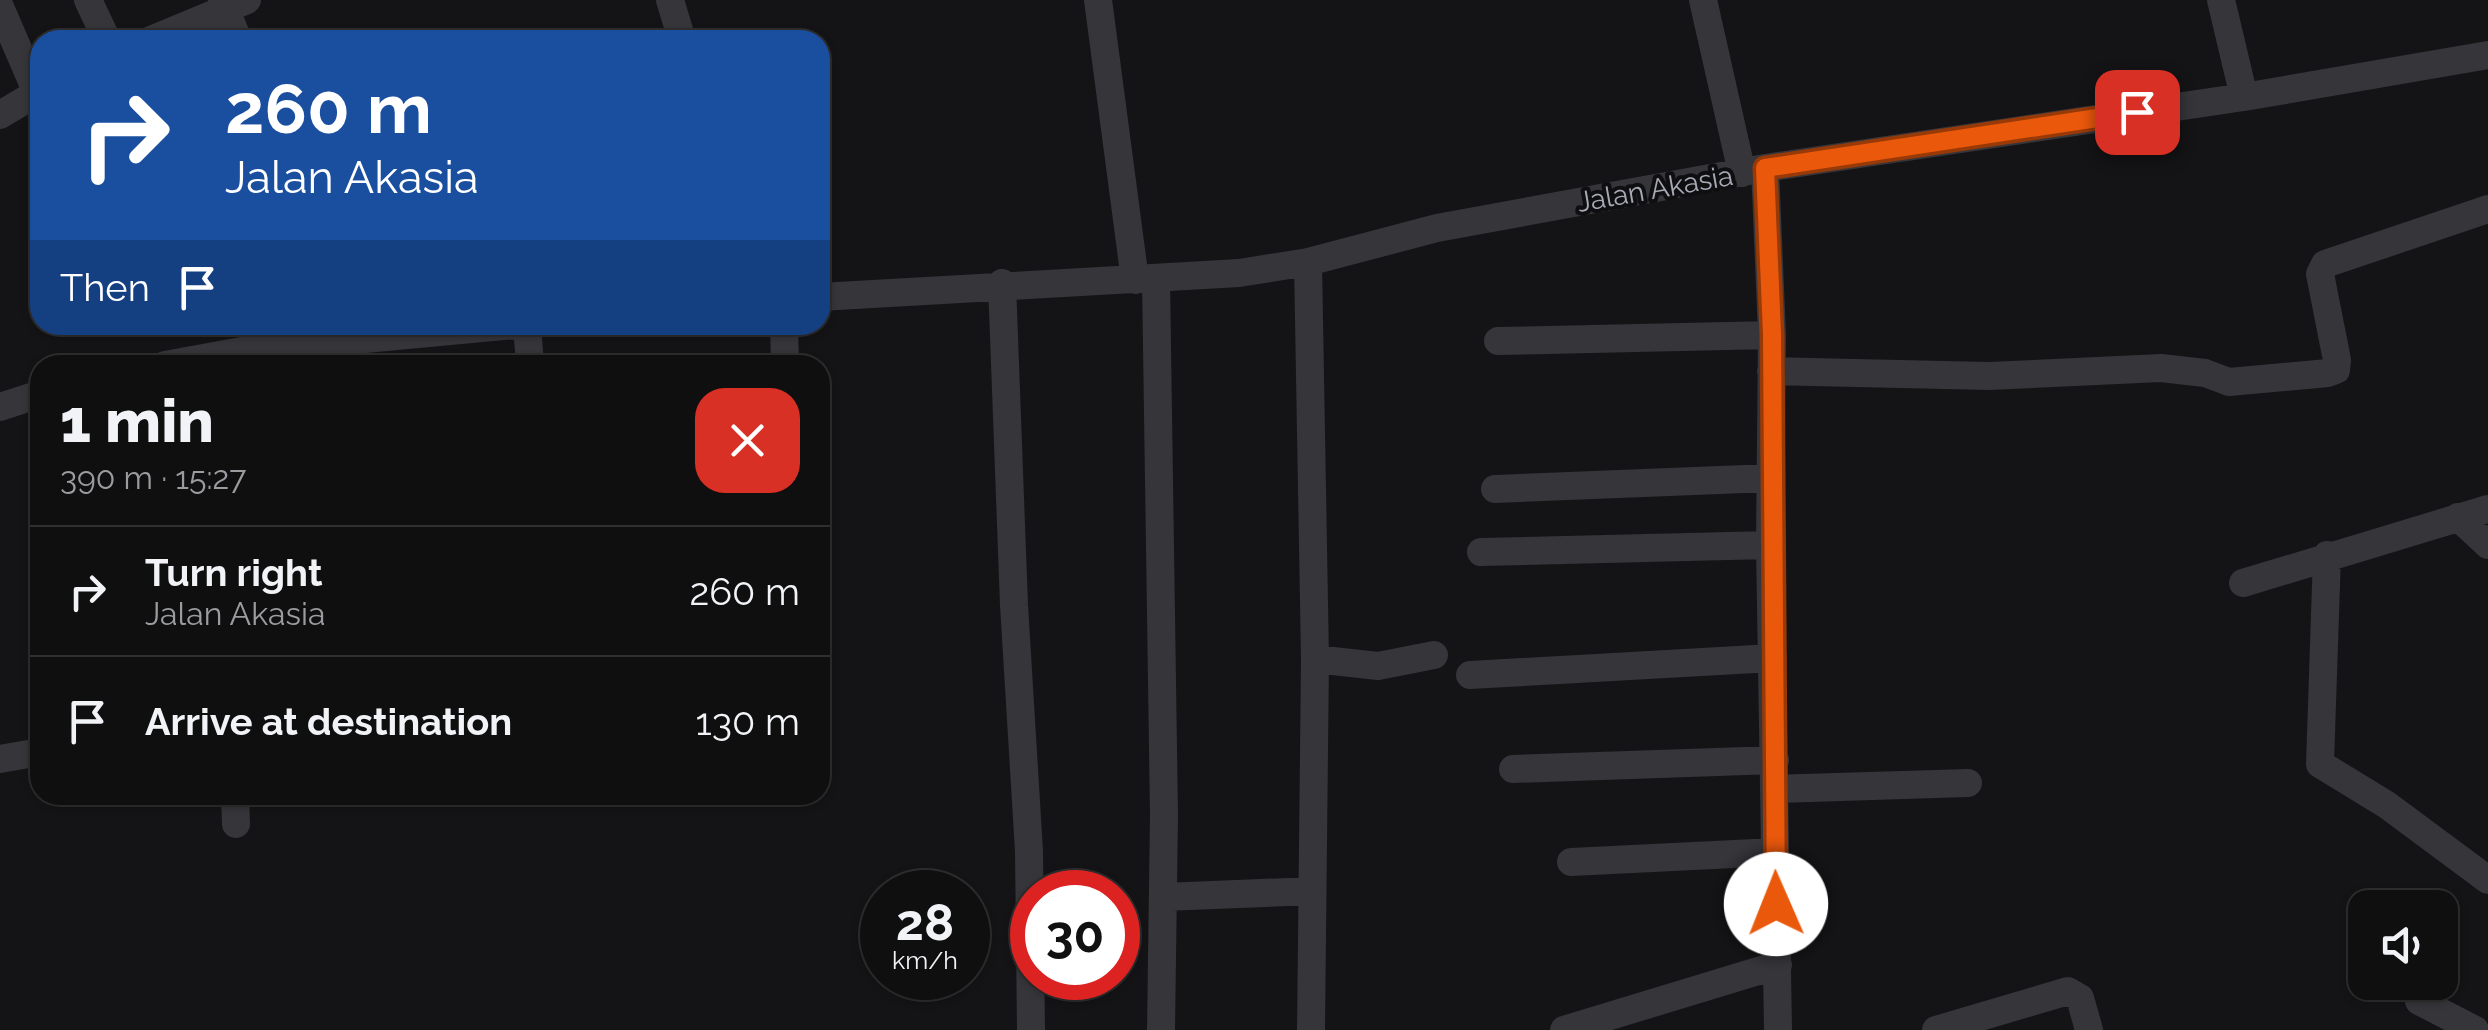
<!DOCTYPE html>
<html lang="en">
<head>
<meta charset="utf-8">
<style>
	:root { --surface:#0f0f10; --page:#181819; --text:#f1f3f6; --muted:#9b9c9f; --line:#2f2f30 }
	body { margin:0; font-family:Raleway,sans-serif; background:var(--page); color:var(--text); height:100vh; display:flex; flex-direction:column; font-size:38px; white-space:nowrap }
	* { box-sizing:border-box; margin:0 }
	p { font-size:32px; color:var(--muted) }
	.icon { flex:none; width:55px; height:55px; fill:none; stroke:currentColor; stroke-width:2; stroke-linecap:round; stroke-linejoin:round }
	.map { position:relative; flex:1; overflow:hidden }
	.details { position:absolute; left:30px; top:355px; width:800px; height:450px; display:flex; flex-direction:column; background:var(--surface); border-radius:30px; box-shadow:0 2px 8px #0004,0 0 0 2px var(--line) }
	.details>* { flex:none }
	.hud { position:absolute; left:30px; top:30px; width:800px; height:305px; border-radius:30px; box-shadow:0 2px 8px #0004,0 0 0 2px var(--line); background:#1a4fa0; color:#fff; overflow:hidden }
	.tools { position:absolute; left:2348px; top:890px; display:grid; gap:20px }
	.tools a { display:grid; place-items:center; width:110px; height:110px; border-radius:20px; background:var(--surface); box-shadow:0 2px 8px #0004,0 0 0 2px var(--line); font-size:50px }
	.speed { position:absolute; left:860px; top:870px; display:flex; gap:20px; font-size:50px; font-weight:700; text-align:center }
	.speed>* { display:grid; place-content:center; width:130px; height:130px; border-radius:50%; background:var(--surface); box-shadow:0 2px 8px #0004,0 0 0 2px var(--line); line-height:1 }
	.speed small { font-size:25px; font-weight:400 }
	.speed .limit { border:15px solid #d22; background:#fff; color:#111 }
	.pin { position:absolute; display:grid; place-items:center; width:85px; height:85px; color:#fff; margin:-42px; border-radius:20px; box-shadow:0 5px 15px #0006 }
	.me { position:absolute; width:110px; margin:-55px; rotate:359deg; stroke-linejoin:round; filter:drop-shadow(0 0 8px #0008) }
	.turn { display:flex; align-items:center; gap:35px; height:210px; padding:0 30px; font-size:45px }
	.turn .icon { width:130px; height:130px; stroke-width:2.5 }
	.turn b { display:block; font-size:70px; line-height:85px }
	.then { display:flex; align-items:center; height:95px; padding:0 30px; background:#0003; gap:20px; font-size:38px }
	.round { display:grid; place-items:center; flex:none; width:105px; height:105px; border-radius:30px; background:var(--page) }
	.summary { display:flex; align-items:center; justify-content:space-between; height:170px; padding:0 30px }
	h1 { font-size:60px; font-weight:800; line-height:75px }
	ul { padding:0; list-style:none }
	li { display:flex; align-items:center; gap:30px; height:130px; padding:0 30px; border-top:2px solid var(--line) }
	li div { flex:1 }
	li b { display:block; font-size:38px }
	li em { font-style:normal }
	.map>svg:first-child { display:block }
</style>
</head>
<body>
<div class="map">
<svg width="2488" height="1030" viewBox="0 0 2488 1030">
	<rect width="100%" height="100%" fill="#141416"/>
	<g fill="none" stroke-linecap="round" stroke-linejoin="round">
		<path stroke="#35353a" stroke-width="28" d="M88,0L107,40
			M222,0L238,40
			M670,0L682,40
			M1098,0L1135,280
			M1703,0L1742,173
			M2221,0L2244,97
			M0,7L37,93
			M151,40L247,0
			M0,115L40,91
			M1765,168L1772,335L1770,545L1778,1030
			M1308,262L1315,659L1311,1030
			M1156,279L1164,815L1161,1030
			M1002,283L1014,605L1029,851L1031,1030
			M820,297L1239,273L1308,262L1437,228L1765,168L2244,97L2488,55
			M527,325L530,365
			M784,325L785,365
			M1498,341L1772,335
			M165,365L247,350L516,325
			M1771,371L1989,376L2161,368L2205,373L2229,382L2328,373L2336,370L2337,360L2320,274L2325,264L2488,209
			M0,407L40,394
			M1495,489L1770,478
			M2458,517L2488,545
			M1481,552L1770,545
			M2327,555L2320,764L2387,805L2488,880
			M2243,583L2488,509
			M1315,659L1378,666L1434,655
			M1470,675L1773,658
			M0,759L40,752
			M1513,769L1775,760
			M1774,789L1968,783
			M235,795L236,824
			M1571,862L1775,852
			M1164,897L1312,891
			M2419,1001L2475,1030
			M1564,1030L1778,965
			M1936,1030L2068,991L2080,998L2089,1030"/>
	</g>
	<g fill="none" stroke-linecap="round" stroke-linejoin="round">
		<defs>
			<path id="route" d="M1776,904L1772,334L1765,168L2137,112"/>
		</defs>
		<use href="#route" stroke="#983908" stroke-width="25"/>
		<use href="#route" stroke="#ea580c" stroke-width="18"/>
	</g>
	<g text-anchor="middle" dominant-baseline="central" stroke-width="8" stroke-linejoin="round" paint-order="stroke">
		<g font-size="28" fill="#a7a9b5" stroke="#0f0f11">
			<text transform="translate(1655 189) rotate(-10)">Jalan Akasia</text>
		</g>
	</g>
</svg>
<div class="tools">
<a><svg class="icon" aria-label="sound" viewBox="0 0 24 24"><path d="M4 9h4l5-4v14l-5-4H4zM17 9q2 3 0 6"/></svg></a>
</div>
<div class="speed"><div>28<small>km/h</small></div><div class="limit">30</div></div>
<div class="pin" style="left:2137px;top:112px;background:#d93025"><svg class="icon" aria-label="arrive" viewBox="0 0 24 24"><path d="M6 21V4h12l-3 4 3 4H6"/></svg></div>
<svg class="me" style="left:1776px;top:904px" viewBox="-20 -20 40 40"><circle r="19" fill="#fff"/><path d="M0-13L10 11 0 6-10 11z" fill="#ea580c"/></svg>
<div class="hud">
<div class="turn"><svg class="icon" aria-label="right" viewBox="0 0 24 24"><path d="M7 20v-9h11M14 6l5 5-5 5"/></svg><div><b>260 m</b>Jalan Akasia</div></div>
<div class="then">Then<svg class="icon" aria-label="arrive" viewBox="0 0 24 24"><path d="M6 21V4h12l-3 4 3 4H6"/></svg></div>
</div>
<section class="details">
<div class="summary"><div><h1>1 min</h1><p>390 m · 15:27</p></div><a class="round" style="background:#d93025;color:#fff"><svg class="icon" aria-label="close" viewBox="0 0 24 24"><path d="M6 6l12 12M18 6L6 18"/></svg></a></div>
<ul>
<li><svg class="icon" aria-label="right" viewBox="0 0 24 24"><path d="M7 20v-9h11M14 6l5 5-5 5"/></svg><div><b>Turn right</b><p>Jalan Akasia</p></div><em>260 m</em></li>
<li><svg class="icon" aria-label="arrive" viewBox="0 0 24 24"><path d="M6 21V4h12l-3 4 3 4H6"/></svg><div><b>Arrive at destination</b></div><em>130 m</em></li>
</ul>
</section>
</div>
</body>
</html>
